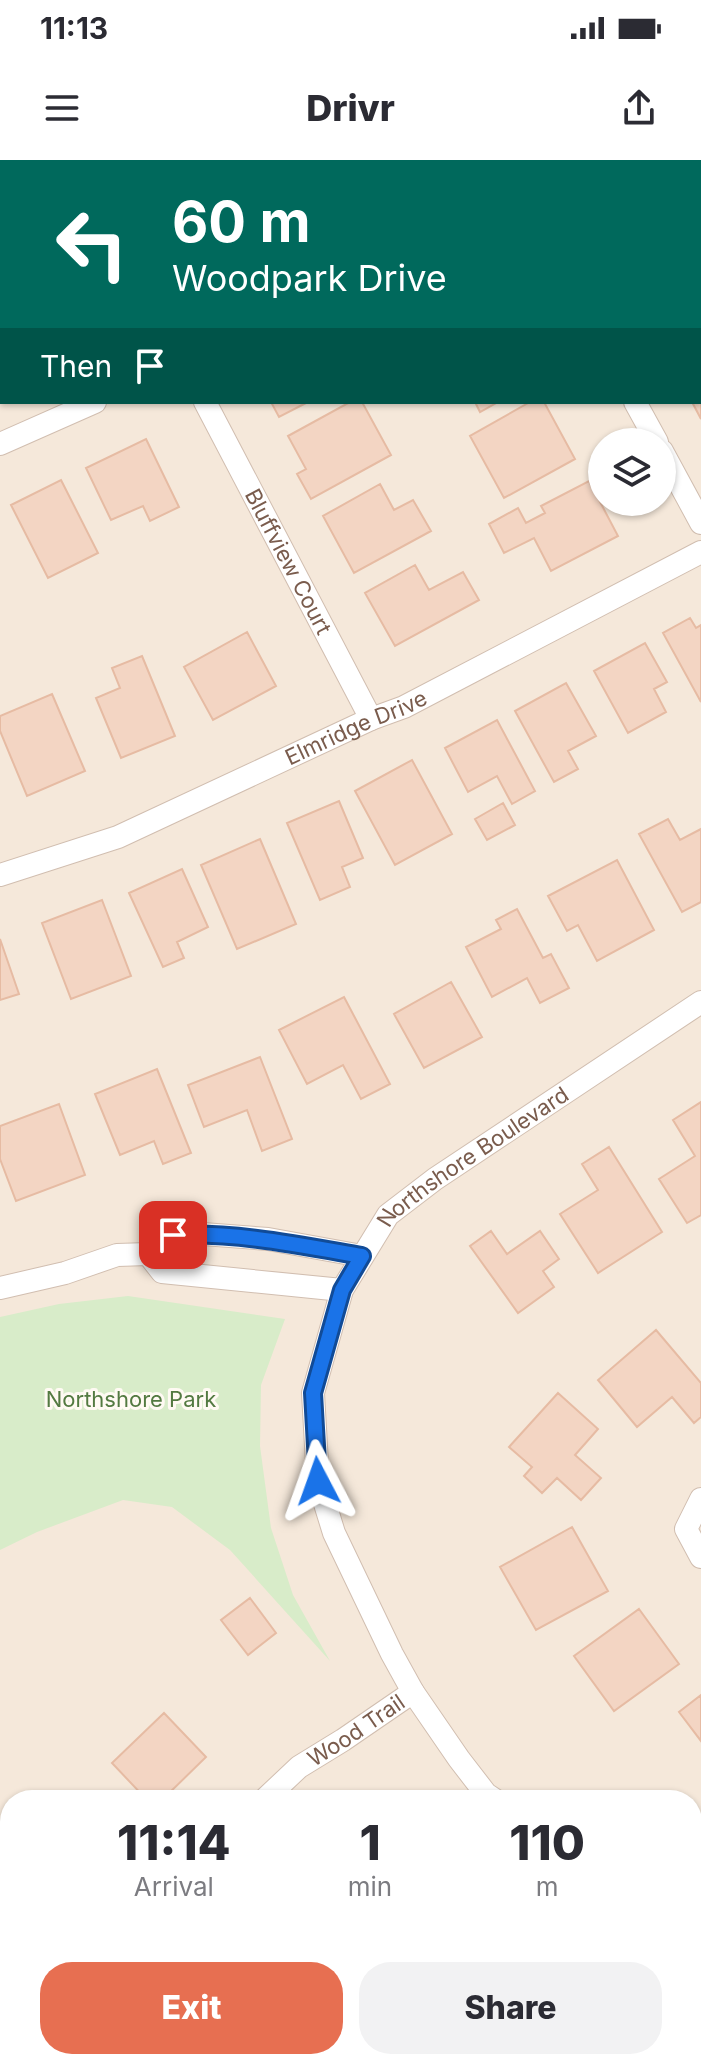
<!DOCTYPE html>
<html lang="en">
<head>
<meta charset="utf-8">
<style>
	:root { --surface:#fff; --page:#f2f2f3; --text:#2b2b33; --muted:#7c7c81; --accent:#e76f51 }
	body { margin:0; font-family:Inter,sans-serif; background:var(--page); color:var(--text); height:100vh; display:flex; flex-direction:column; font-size:30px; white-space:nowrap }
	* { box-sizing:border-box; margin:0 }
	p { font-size:26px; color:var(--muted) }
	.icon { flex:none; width:44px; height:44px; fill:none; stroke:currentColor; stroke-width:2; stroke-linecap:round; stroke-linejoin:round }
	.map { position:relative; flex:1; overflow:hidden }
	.details { position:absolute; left:0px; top:1630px; width:702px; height:280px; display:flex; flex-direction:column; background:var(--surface); border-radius:32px 32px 0 0; box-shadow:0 2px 6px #0004 }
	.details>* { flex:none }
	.top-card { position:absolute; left:0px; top:0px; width:702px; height:244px; box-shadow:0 2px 6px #0004; background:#00695c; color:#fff; overflow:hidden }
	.buttons { position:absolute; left:588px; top:268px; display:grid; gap:16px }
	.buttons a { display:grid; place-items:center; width:88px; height:88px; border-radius:50%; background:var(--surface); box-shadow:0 2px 6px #0004; font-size:40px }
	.pin { position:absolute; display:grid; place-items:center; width:68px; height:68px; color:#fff; margin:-34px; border-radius:16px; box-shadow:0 4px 12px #0006 }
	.me { position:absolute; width:88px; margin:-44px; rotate:356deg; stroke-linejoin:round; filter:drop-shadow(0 0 6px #0008) }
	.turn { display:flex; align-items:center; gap:28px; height:168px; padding:0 40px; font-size:36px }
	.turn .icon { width:104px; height:104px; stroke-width:2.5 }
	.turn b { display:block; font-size:56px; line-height:68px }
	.then { display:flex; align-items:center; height:76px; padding:0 40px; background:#0003; gap:16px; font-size:30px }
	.eta { display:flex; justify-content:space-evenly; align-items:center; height:136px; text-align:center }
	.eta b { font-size:48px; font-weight:800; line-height:56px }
	.primary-button { display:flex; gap:16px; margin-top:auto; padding:16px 40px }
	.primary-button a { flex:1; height:92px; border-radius:32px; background:var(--accent); color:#fff; font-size:32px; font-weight:800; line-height:92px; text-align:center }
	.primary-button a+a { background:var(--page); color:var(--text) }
	.status { display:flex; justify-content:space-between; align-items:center; height:56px; padding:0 40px; background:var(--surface); direction:ltr }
	.status svg { height:22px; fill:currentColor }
	header { display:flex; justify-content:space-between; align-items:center; height:104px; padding:0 40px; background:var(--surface); font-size:36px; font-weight:800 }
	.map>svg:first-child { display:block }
</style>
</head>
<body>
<div class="status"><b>11:13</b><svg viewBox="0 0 49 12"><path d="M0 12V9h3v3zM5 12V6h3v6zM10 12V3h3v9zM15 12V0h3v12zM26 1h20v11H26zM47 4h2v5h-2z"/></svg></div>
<header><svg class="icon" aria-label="menu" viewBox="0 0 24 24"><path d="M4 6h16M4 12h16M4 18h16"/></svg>Drivr<svg class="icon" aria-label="share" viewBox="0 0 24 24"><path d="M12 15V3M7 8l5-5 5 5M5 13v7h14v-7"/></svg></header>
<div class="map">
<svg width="701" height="1910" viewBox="0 0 701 1910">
	<rect width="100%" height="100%" fill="#fdf6ec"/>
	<path fill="#f5e8da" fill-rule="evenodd" d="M0,0H701V1910H0ZM2,2H700V242H2ZM602,282H662V342H602ZM10,1640H692V1900H10Z"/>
	<path fill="#d8ecc9" d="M128,1136L285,1159L261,1225L260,1286L271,1368L293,1435L330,1501L230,1390L172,1347L123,1340L37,1372L0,1390V1157L59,1144Z"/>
	<path fill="#f3d5c3" stroke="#e6bba3" stroke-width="2" d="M322,0H385L382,2H323Z
		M603,0H653L654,2H599Z
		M701,134V199L700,200V135Z
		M700,236H701V259L692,242H700Z
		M271,242H308L279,257Z
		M350,242H362L391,295L311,339L297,314L306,309L288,276Z
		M475,242H498L480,252Z
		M530,242H544L575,299L504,338L470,276Z
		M146,279L179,347L150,361L143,346L111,360L86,308Z
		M61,320L98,393L48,418L11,345Z
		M589,321L618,376L551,411L534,378L504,393L489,364L518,348L526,363L545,353L541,346Z
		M380,324L394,350L413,340L431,371L354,413L323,356Z
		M415,405L429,430L463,412L479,440L395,486L365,433Z
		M690,458L696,468L701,465V542L663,473Z
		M247,472L276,526L213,560L184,507Z
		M645,483L667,522L654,529L666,552L628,573L594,511Z
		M142,496L175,576L121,598L96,538L120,528L112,508Z
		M566,523L596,576L568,591L578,609L554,622L515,551Z
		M52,534L85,611L27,636L0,571V556Z
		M497,560L535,631L512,644L497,616L468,632L445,588Z
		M412,600L452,674L395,705L355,631Z
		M339,641L363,698L342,707L350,727L320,740L287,663Z
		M503,643L515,665L487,680L475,659Z
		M668,659L680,680L701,669V742L682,752L639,674Z
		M260,679L296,764L237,789L201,705Z
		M617,700L654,770L597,801L578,765L567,771L548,736Z
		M182,709L208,767L177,782L184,798L163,807L129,733Z
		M102,740L131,816L71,839L42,763Z
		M517,749L543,798L551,794L569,828L540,843L527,818L492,837L466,787L501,769L496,760Z
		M0,779L19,834L0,840Z
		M451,822L482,877L424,908L394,854Z
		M344,837L390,924L361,939L343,905L307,924L279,870Z
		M260,897L292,979L262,991L247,950L204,967L188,925Z
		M157,909L191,993L163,1004L154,981L120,995L95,934Z
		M701,942V1055L687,1063L659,1019L695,996L673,960Z
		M59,944L85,1015L16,1041L0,999V966Z
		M609,987L662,1072L598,1113L560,1054L598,1030L582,1004Z
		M491,1071L507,1094L540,1071L559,1099L543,1111L554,1127L518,1153L470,1086Z
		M656,1170L701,1223V1257L694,1263L672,1237L637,1267L598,1220Z
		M558,1233L598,1269L575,1295L601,1318L581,1340L557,1318L542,1333L524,1316L532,1307L509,1287Z
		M572,1367L608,1431L536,1470L500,1407Z
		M250,1438L276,1473L248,1495L221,1460Z
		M639,1449L679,1504L614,1551L574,1496Z
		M701,1535V1581L679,1552Z
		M164,1553L206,1597L162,1640H147L112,1603Z
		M89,1632L95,1640H79Z
		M0,1702L10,1715V1769L1,1776L10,1788V1797L0,1804Z
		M701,1889V1910H673L686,1900H692V1896Z
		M90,1900H196L200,1906L194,1910H98Z
		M336,1900H384L394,1910H340L333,1903Z
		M427,1900H491L494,1903L487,1910H454L444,1900L435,1909Z"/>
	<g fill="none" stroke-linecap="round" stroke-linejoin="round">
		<defs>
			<g id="street">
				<path d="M503,0L504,2"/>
				<path id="s1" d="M205,242L371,559"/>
				<path d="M635,242L657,282"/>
				<path d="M0,284L95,242"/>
				<path d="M662,291L701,363"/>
				<path id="s2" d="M0,715L118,677L371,559L404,547L701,392"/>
				<path d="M148,1094L162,1112L342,1130"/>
				<path d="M0,1128L65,1113L117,1095L148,1094L173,1075L203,1074L268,1079L362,1096"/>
				<path d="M701,1339L686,1369L701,1397"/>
				<path id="s3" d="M264,1640L299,1607L343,1580L413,1532"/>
				<path id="s4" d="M495,1640L486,1634L459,1599L413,1532L392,1494L334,1373L318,1321L313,1233L342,1130L388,1055L435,1019L701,842"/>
				<path d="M692,1783L701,1787"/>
				<path d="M692,1812L701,1804"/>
				<path d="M0,1865L10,1858"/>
				<path d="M571,1910L584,1900"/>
			</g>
		</defs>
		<use href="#street" stroke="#d1beb0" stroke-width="24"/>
		<use href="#street" stroke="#fff" stroke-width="22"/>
	</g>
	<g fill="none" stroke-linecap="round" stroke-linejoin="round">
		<defs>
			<path id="route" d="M173,1075C237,1072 299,1085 362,1096L342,1130L313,1233L318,1321"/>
		</defs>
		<use href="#route" stroke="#114b97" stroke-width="20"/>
		<use href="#route" stroke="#1a73e8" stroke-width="14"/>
	</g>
	<g text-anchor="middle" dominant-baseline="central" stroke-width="6" stroke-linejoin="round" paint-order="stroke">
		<g font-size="22" fill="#7a5c4d" stroke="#fffaf3">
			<text stroke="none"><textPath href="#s1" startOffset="180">Bluffview Court</textPath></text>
			<text stroke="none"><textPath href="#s2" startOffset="386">Elmridge Drive</textPath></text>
			<text stroke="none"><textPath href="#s4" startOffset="754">Northshore Boulevard</textPath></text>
			<text stroke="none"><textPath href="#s3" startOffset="116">Wood Trail</textPath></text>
		</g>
		<g font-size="22" fill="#537a41" stroke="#fffaf3">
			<text x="131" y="1239">Northshore Park</text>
		</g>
	</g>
</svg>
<div class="buttons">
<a><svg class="icon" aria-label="layers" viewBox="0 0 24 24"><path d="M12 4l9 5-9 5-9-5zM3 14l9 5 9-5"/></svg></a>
</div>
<div class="pin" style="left:173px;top:1075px;background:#d93025"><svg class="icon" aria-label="arrive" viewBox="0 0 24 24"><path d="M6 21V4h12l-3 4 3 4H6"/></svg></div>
<svg class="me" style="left:318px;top:1321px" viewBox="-20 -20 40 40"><path d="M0-17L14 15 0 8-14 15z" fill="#1a73e8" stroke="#fff" stroke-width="4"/></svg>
<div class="top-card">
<div class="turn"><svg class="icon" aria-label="left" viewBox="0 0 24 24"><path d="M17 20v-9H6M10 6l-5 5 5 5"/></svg><div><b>60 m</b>Woodpark Drive</div></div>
<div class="then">Then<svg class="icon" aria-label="arrive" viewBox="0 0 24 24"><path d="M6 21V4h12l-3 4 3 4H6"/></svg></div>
</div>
<section class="details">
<div class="eta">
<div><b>11:14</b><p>Arrival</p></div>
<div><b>1</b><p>min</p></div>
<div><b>110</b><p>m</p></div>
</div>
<div class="primary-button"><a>Exit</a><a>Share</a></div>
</section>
</div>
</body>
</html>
